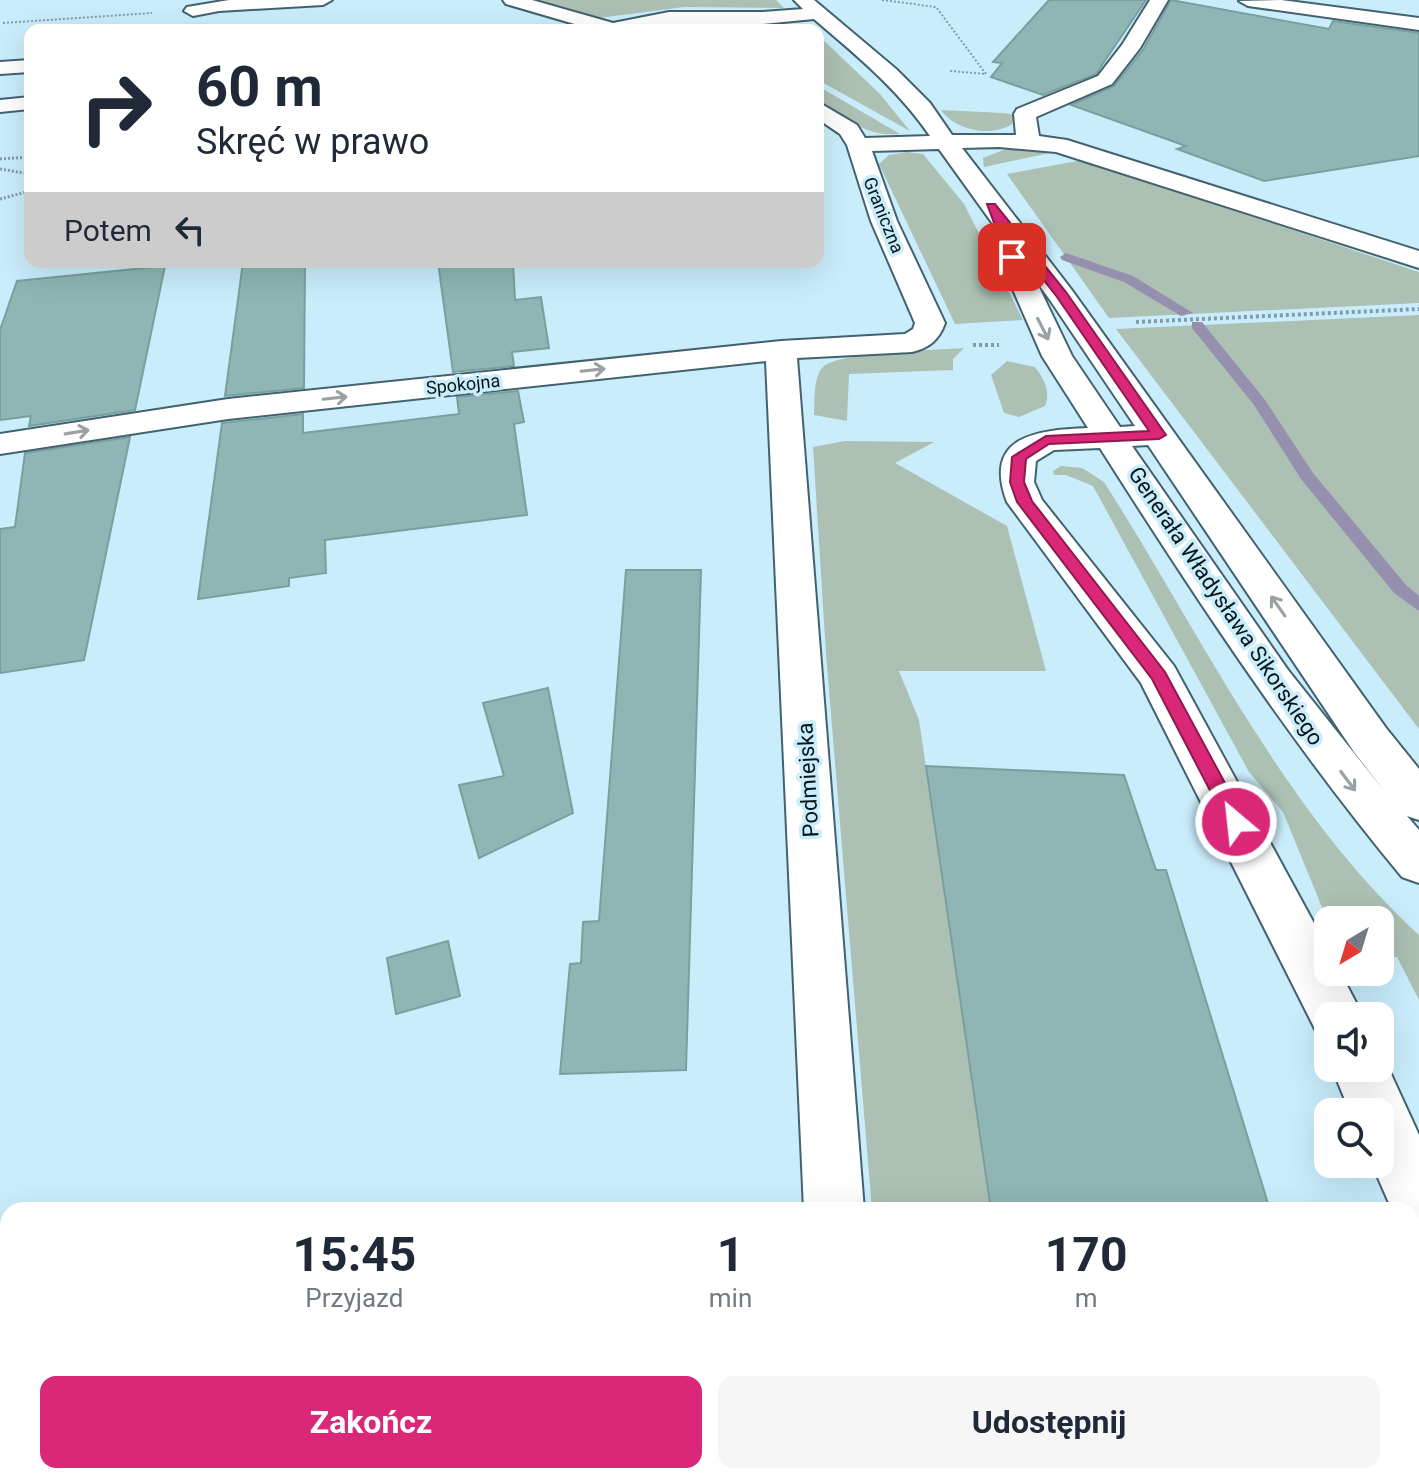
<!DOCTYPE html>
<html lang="pl">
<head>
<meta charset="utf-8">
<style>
	:root { --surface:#fff; --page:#f6f6f7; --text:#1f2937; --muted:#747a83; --accent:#db2777 }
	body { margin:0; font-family:Roboto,sans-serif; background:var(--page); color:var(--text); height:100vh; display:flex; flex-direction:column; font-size:30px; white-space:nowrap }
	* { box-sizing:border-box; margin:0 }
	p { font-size:26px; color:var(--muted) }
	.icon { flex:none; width:44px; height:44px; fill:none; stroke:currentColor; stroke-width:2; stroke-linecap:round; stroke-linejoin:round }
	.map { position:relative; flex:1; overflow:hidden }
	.panel { position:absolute; left:0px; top:1202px; width:1420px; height:282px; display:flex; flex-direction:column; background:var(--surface); border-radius:24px 24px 0 0; box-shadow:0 8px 32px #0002 }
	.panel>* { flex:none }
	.banner { position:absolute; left:24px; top:24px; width:800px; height:244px; border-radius:16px; box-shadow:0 8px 32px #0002; background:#fff; color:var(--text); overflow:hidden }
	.needle { width:52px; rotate:218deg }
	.fabs { position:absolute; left:1314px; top:906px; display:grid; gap:16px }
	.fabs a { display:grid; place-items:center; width:80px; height:80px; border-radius:16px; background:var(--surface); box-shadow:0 8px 32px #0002; font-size:40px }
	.pin { position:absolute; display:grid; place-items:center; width:68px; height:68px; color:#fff; margin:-34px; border-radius:16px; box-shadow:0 4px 12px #0006 }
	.me { position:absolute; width:88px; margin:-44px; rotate:332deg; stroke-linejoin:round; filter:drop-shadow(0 0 6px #0008) }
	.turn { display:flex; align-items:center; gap:28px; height:168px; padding:0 40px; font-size:36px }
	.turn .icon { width:104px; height:104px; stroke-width:2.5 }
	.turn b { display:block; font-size:56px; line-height:68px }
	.then { display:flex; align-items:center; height:76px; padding:0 40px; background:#0003; gap:16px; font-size:30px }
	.eta { display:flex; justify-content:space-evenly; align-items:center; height:136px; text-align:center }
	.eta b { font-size:48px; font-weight:700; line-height:56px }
	.button { display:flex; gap:16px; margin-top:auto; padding:16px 40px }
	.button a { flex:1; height:92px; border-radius:16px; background:var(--accent); color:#fff; font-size:32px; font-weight:700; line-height:92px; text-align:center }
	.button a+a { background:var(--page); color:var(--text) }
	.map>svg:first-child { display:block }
</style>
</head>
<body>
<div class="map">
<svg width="1419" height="1483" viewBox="0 0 1419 1483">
	<rect width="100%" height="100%" fill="#caedfc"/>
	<path fill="#acc0b3" d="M522,0H776L784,8L684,7L591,19Z
		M818,35L880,94L910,131L818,80Z
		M818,86L900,134C861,137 850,117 818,102Z
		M941,110L1004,113L1014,115L1012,124C991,138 955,130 941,110Z
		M1006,149L1050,153L984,167L983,158Z
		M907,152L923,154L964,204L1023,320L955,324L879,164L889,155Z
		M1083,160L1419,272V303L1109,318L1007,174Z
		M1419,315V729L1116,329Z
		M964,348L953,359V370L849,374L847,421L814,415C815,401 813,377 823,367C837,352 940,350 964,348Z
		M1007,361L1035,367C1044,379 1051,391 1045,406L1019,417L1004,413L991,375Z
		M845,441L934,442L895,463L1007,526L1046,671H899L919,720L991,1210H872L826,654L813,447Z
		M1061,466L1082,468L1104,482C1203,637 1282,809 1419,935V1000L1397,957L1380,956V920L1328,922L1283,812L1249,772L1093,486L1066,475H1054L1053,471Z
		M892,1476H1031L1032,1483H892Z"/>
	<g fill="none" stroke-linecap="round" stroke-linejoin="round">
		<path fill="#9590ad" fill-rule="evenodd" d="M1066,253L1133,276L1193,313L1181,316L1124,282L1062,260L1060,257Z
			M1192,322H1202L1265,400L1313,473L1406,585L1419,596V611L1394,593L1301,479L1254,405L1192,328Z"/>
	</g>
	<path fill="#8fb6b4" stroke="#7aa09e" stroke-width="2" d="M1049,0H1146L1096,74L1043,95L991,77L1002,63L993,62Z
		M1171,0L1329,29L1333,21L1419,33V156L1264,181L1177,149L1186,146L1071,105L1114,86L1143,50Z
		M243,262H305L304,388L225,396Z
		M438,262H513L515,300L541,297L549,348L512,352L514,366L453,372Z
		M165,266L135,410L29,426L31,416L0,420V330L17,281Z
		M518,391L524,422L514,424L527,515L325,540L326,573L289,578V586L198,599L222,423L303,414V433L459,414L457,397Z
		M130,437L84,660L0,673V529L15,527L25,453Z
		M626,570H701L686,1070L560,1074L570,964L581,963L583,922L599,921Z
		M548,688L573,813L479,858L459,785L504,776L483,703Z
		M926,766L1124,775L1156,870H1166L1270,1210H991Z
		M448,941L460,996L396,1014L387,958Z"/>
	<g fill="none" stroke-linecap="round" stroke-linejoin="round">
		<defs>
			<path id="minor" d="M332,0L323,5L219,11L193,16L184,11L187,7L229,0Z
				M503,0H532L613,23L669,12H763L803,9L794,0H814L896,69L930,103L952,135H1016L1014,114L1017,109L1098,76L1122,45L1150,0H1168L1140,48L1112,84L1036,117L1039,136L1067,140L1419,251V268L1056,152L999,147L962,148L1071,289L1386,728L1419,769V820L1407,816L1419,830V883L1402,877C1290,742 1194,596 1100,448L1054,450L1036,461L1034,482L1042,500L1174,666L1328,949V972H1340L1363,1016H1328V1037L1317,1033L1141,683L1007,502C982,436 1037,430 1088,428L1042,356L997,253L1001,247L1008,245L939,149L872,151L897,221L945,323C939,340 929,348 912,352L797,358L864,1210H804L766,361L228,419L0,454V434L228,399L781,341L905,334L913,329L915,323L871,221L847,145L840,134L818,119V102L857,125L865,138L930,136C898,89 856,55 814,19L763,24H669L634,30H595L506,4ZM1036,281L1050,300L1135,426L1120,427L1072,356ZM1148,445L1354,752L1385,792L1288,670L1132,446Z
				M1281,0L1419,18V30L1248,6L1239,1Z
				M30,60V72L0,74V62Z
				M30,97V109L0,112V100Z
				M1380,1050L1419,1135V1233L1412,1230V1210H1392L1372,1164H1380V1112H1350L1332,1068H1380Z
				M809,1476H879V1483H809Z"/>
		</defs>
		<use href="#minor" stroke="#43626f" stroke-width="4"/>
		<path stroke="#829ca8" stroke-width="2" stroke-dasharray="2 2" stroke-linecap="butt" d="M882,0L936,7L986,74L950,71
			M3,23L152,13"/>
		<path stroke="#829ca8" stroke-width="3" stroke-dasharray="2 2" stroke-linecap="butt" d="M0,159L30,157
			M0,169L30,174
			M0,199L30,191"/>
		<path stroke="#829ca8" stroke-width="4" stroke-dasharray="3 3" stroke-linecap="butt" d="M1136,322L1419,309
			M973,345H999"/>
		<use href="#minor" fill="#fff" fill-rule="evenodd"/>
	</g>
	<defs><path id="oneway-shaft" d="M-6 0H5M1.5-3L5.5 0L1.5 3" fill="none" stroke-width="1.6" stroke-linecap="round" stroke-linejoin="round" transform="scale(2)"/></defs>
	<g stroke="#9ca1a3">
		<use href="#oneway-shaft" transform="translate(1043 329) rotate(63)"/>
		<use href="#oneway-shaft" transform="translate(593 370) rotate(-6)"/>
		<use href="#oneway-shaft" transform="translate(335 398) rotate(-6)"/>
		<use href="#oneway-shaft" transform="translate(77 432) rotate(-9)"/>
		<use href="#oneway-shaft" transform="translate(1278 606) rotate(-125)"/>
		<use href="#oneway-shaft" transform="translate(1348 781) rotate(53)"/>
	</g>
	<path fill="#db2777" stroke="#8e194d" stroke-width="2" d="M987,204H995L1066,292L1166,435L1159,439L1049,444L1026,459L1024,482L1032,501L1165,672L1246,822L1243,827H1229L1152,679L1017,502L1010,482L1012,457L1046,436L1149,431L1057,297L1008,234L1017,257L1008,260Z"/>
	<g text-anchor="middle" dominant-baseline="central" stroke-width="7" stroke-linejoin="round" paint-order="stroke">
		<g font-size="18" fill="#08151a" stroke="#caedfc">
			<text transform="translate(884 215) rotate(68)">Graniczna</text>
			<text transform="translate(463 384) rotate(-6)">Spokojna</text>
		</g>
		<g font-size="22" fill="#08151a" stroke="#caedfc">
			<text transform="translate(1226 606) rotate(56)">Generała Władysława Sikorskiego</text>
			<text transform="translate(808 780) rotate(-93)">Podmiejska</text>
		</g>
	</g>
</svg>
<div class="fabs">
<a><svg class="needle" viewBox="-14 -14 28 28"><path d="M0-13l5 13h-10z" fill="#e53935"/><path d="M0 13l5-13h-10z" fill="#747a83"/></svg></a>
<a><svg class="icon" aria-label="sound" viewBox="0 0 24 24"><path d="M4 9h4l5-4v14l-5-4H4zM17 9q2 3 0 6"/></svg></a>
<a><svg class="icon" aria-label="search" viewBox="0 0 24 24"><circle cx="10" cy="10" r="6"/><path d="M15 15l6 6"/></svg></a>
</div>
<div class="pin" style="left:1012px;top:257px;background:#d93025"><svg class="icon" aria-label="arrive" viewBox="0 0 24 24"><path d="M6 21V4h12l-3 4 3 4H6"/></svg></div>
<svg class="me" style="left:1236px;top:822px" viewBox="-20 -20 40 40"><circle r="17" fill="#db2777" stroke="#fff" stroke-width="3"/><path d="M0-11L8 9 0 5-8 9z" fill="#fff"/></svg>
<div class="banner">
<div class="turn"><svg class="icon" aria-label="right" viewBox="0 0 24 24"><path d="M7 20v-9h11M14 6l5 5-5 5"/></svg><div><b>60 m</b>Skręć w prawo</div></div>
<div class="then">Potem<svg class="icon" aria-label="left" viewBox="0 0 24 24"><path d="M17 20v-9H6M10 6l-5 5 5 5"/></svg></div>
</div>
<section class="panel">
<div class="eta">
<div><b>15:45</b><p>Przyjazd</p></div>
<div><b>1</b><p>min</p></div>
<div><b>170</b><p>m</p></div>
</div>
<div class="button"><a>Zakończ</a><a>Udostępnij</a></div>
</section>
</div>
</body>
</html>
